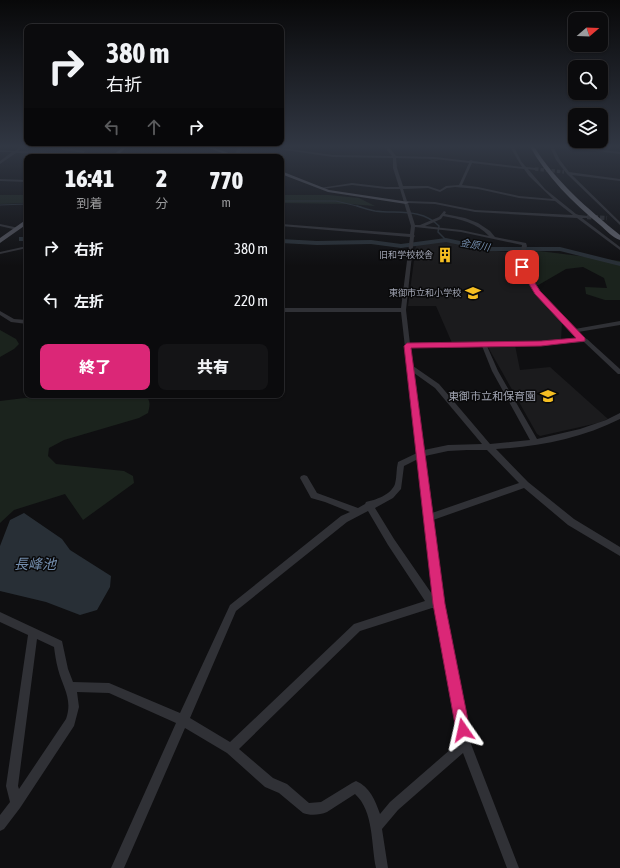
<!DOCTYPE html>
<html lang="ja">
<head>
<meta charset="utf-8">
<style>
	:root { --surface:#0b0b0d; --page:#141416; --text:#f1f3f6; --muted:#9a9b9d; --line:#2b2b2e; --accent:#db2777 }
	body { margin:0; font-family:"Asap Condensed","Noto Sans JP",sans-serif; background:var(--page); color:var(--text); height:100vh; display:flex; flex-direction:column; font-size:15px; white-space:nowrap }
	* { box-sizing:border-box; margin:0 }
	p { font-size:13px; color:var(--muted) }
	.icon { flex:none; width:22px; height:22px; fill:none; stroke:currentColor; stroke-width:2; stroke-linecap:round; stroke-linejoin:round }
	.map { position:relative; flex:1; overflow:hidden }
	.sheet { position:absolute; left:24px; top:154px; width:260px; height:244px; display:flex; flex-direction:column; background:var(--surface); border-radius:8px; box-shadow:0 1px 3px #0004,0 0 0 1px var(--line) }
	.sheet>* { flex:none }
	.guide { position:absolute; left:24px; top:24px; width:260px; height:122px; border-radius:8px; box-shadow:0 1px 3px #0004,0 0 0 1px var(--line); background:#0b0b0d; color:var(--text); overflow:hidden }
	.needle { width:26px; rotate:71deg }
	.controls { position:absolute; left:568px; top:12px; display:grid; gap:8px }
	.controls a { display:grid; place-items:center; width:40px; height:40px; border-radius:8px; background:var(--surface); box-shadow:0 1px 3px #0004,0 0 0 1px var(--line); font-size:20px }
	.pin { position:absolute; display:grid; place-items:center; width:34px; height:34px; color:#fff; margin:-17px; border-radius:8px; box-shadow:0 2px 6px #0006 }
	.me { position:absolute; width:44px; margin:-22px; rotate:349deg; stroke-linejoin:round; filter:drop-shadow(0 0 3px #0008) }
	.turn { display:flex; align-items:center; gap:14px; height:84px; padding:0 16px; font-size:18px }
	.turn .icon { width:52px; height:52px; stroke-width:2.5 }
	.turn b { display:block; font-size:28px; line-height:34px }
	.lanes { display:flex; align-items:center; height:38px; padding:0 16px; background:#0003; justify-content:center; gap:20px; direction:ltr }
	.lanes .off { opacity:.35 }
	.eta { display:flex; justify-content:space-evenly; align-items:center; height:68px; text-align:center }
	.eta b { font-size:24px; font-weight:800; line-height:28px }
	.cta { display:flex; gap:8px; margin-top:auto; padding:8px 16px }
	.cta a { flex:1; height:46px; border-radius:8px; background:var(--accent); color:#fff; font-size:16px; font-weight:800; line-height:46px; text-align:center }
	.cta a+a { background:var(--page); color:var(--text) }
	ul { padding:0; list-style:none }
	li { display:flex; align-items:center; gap:12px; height:52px; padding:0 16px }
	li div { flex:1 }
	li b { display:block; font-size:15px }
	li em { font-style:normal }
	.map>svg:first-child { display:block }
</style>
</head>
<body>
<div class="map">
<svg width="620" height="868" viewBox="0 0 620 868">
	<rect width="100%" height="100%" fill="#0f0f11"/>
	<path fill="#1b1b1d" d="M440,241L456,242L486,250L507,252L523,272L540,298L562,323L561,340L452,343L436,306H408L416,245Z
		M515,345L520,370L550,367L608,419L598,423L540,436L537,434L488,347Z"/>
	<path fill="#1b231d" d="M0,195H27V203L0,204Z
		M281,195H329L359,198L375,206L349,204L281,203Z
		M531,250L620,261V300H605L586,294L585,287L607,288L604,278L583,267L566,269L535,287L513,254L521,251Z
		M0,330L16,339L19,344L14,349L0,357Z
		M50,395H145C151,401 150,405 148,413L139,418L64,440L49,448L48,456L56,464L124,471L133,476L134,483L83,520L65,494L14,510L0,523V401Z"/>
	<path fill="#282f36" d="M24,513L62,539L70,550L111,576L110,587L97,610L80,615L46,602L0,591V546L10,520Z"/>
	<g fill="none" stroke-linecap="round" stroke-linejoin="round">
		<path stroke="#282f36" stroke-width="1" d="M281,201H336L361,207
			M0,205L27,204"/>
		<path stroke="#282f36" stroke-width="1.5" d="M357,206C363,208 369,210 375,211C398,214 421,208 439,226L438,232L446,240"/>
		<path fill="#282f36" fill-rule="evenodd" d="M616,145H620V147L617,146Z
			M19,237H27V241H19Z
			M446,238L488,247H560L620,262V266L560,251H488L446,242L401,248L371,244L317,245L281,243V239L317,241L371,240L401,244Z"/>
		<path stroke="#2c2d31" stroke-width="3.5" stroke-dasharray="3.5 2" stroke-linecap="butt" d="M535,169L564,172"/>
		<path stroke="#2c2d31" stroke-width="4.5" stroke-dasharray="4.5 2" stroke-linecap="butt" d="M587,217L607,218"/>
		<path fill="#303136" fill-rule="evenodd" d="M22,145H26L18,151L84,153L57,149L46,145L85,151L84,153L117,155L115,156L16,153L0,164V161L12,152H0V150L15,151Z
			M239,145H243L238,157H234Z
			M251,145H260L333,155L392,156L383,145H387L396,156L435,157L469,161L471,160L473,161L522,167L510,147L495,145H513L521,161L526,167L536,168L535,170L528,169L545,189L576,214L579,215L588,216V218H582L620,247V250L577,218L475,212L435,204L408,203L415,225H420L439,217L444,211L446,212L445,214L465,218L478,223L490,231L495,237L526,243L527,246L525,252L518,259L531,275L540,291L575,329L620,321V325L578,332L584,338L587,339L620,369V374H618L584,342L541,345L487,346L498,371L537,439L580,429L606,420L620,413V419C582,438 538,447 496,449L528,482L574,519L620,547V556L568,525L524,488L433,520L444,604L471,744L519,868H507L463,753L398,810L382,829L388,868H376C371,845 374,811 355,794L327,812C320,815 310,816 303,813L279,793L265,787L227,753L185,728L124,868H111L176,723L109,693L77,692L79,707L74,726L20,808L4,829L0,831V815L10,802L6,786L28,635L0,622V612L62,641L68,669L73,682L109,683L180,713L230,605L341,516L350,512L325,502L311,498L300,478L301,476L304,475L307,476L317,493L358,508L365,504L366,502C375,500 391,495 395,484C397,477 396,469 398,462L417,453L401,312H281V308H401L410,237L281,226V224L410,234L411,226L400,189H386L352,185L322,189L320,188L352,183L386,187H399L393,168V158L333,157ZM396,158L435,159L469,163L459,185L446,186L440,190L428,186H403L397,168ZM472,163L524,169L529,176L553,199L519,196L478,187L462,185ZM455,187L478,189L519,198L555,201L573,215L475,210L435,202L407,201L403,189L428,188L440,192L447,188ZM443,216C460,219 477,223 489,236L461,230L425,226L441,219ZM415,227L461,232L522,245L521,251L514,259L527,275L536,293L577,338L541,341L410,344L406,310L414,237L415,236L414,235ZM482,346L492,371L530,440L490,444L439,384L413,366L411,348ZM414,373L435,388L482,444L448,445L424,450ZM467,450H487L519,483L432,513L425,456L448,451ZM418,459L434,597L394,539L375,508L393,498L401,489L404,466ZM368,511L388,545L425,601L354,624L230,742L190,718L236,611L347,522ZM432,608H435L459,742L390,802L380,814C375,800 370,787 356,781L352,783L321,802L309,803L287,784L273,778L239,749L360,631ZM37,639L54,647C55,654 56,662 58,669C63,688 73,699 66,719L19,789L18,786Z
			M549,145H559L620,152V154L553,146L560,160L569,172L620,179V181L572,175L620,222V225L567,174L556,160Z
			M0,179L27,180V182L0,181Z
			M0,224L19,228V229L17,230L0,226Z
			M27,246V248L0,254V252Z
			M0,311L14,319L27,320V324L11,322L0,315Z"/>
		<path fill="#4c4d55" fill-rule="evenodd" d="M125,145H129L116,157H111Z
			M201,145H207L239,157H233Z
			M281,171L329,190L409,202L406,204L328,192L281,174Z
			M27,219V224L0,243V238Z"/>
		<path fill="#5c5e67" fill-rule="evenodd" d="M529,145H533C556,182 587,208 620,235V240C613,238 606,230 600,225C572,202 547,177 529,145Z"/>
	</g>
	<linearGradient id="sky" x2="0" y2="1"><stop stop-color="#080809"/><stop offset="0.55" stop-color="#313743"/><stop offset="1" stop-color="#313743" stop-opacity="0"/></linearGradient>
	<rect width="620" height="266" fill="url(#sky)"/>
	<path fill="#db2777" stroke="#8e194d" d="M522,265L524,266L540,291L585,338V341L541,346L411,348L445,604L470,730L468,735L463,737L458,735L456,730L433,604L404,346L407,343L541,341L576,338L535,294L519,267Z"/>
	<defs>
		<symbol id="building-bare" viewBox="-9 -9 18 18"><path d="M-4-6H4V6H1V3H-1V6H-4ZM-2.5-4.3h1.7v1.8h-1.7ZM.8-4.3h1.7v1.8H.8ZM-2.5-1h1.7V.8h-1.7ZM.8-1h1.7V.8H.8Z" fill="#f5be22" stroke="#0a0a0b" stroke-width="2.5" paint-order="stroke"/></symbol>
		<symbol id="school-bare" viewBox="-9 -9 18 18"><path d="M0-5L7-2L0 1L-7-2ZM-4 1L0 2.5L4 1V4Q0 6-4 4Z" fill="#f5be22" stroke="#0a0a0b" stroke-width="2.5" paint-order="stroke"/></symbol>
	</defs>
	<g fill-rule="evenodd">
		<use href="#building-bare" x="434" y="244" width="22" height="22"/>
		<use href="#school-bare" x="462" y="282" width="22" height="22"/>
		<use href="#school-bare" x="537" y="385" width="22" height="22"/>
	</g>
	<g text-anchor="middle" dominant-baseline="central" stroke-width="3" stroke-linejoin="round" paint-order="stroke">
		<g font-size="9" fill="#a0a4b2" stroke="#0a0a0b" text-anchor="end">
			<text x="433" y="255">旧和学校校舎</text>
			<text x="461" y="293">東御市立和小学校</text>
		</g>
		<g font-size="10" font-style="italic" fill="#758faf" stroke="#0a0a0b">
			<text transform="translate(475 245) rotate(10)">金原川</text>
		</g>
		<g font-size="11" fill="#a0a4b2" stroke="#0a0a0b" text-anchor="end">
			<text x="536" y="396">東御市立和保育園</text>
		</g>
		<g font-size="14" font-style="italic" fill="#758faf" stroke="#0a0a0b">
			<text x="35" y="564">長峰池</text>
		</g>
	</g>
</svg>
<div class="controls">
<a><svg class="needle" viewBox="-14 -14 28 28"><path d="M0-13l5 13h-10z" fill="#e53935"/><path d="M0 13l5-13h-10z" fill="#9a9b9d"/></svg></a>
<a><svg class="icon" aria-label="search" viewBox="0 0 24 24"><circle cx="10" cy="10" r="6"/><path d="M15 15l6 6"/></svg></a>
<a><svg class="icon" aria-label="layers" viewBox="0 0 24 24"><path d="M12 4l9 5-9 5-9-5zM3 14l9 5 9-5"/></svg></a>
</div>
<div class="pin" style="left:522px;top:267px;background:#d93025"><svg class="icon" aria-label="arrive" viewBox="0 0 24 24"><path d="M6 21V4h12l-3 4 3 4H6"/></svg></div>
<svg class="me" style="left:463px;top:730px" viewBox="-20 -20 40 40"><path d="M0-17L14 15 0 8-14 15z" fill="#db2777" stroke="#fff" stroke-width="4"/></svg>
<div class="guide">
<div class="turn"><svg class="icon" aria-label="right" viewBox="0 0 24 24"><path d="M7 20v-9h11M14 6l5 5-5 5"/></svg><div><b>380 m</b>右折</div></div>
<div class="lanes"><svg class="icon off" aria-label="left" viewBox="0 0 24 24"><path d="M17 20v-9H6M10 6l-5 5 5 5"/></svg><svg class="icon off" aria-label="ahead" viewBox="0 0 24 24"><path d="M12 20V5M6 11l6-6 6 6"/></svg><svg class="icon" aria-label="right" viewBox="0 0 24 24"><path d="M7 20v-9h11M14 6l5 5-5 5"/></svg></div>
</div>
<section class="sheet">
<div class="eta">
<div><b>16:41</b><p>到着</p></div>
<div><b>2</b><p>分</p></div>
<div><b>770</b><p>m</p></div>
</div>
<ul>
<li><svg class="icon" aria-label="right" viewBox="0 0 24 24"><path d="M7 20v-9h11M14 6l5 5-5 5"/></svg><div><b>右折</b></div><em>380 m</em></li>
<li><svg class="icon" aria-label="left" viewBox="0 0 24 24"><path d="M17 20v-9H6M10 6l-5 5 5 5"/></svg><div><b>左折</b></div><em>220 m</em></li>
</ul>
<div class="cta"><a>終了</a><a>共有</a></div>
</section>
</div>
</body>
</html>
